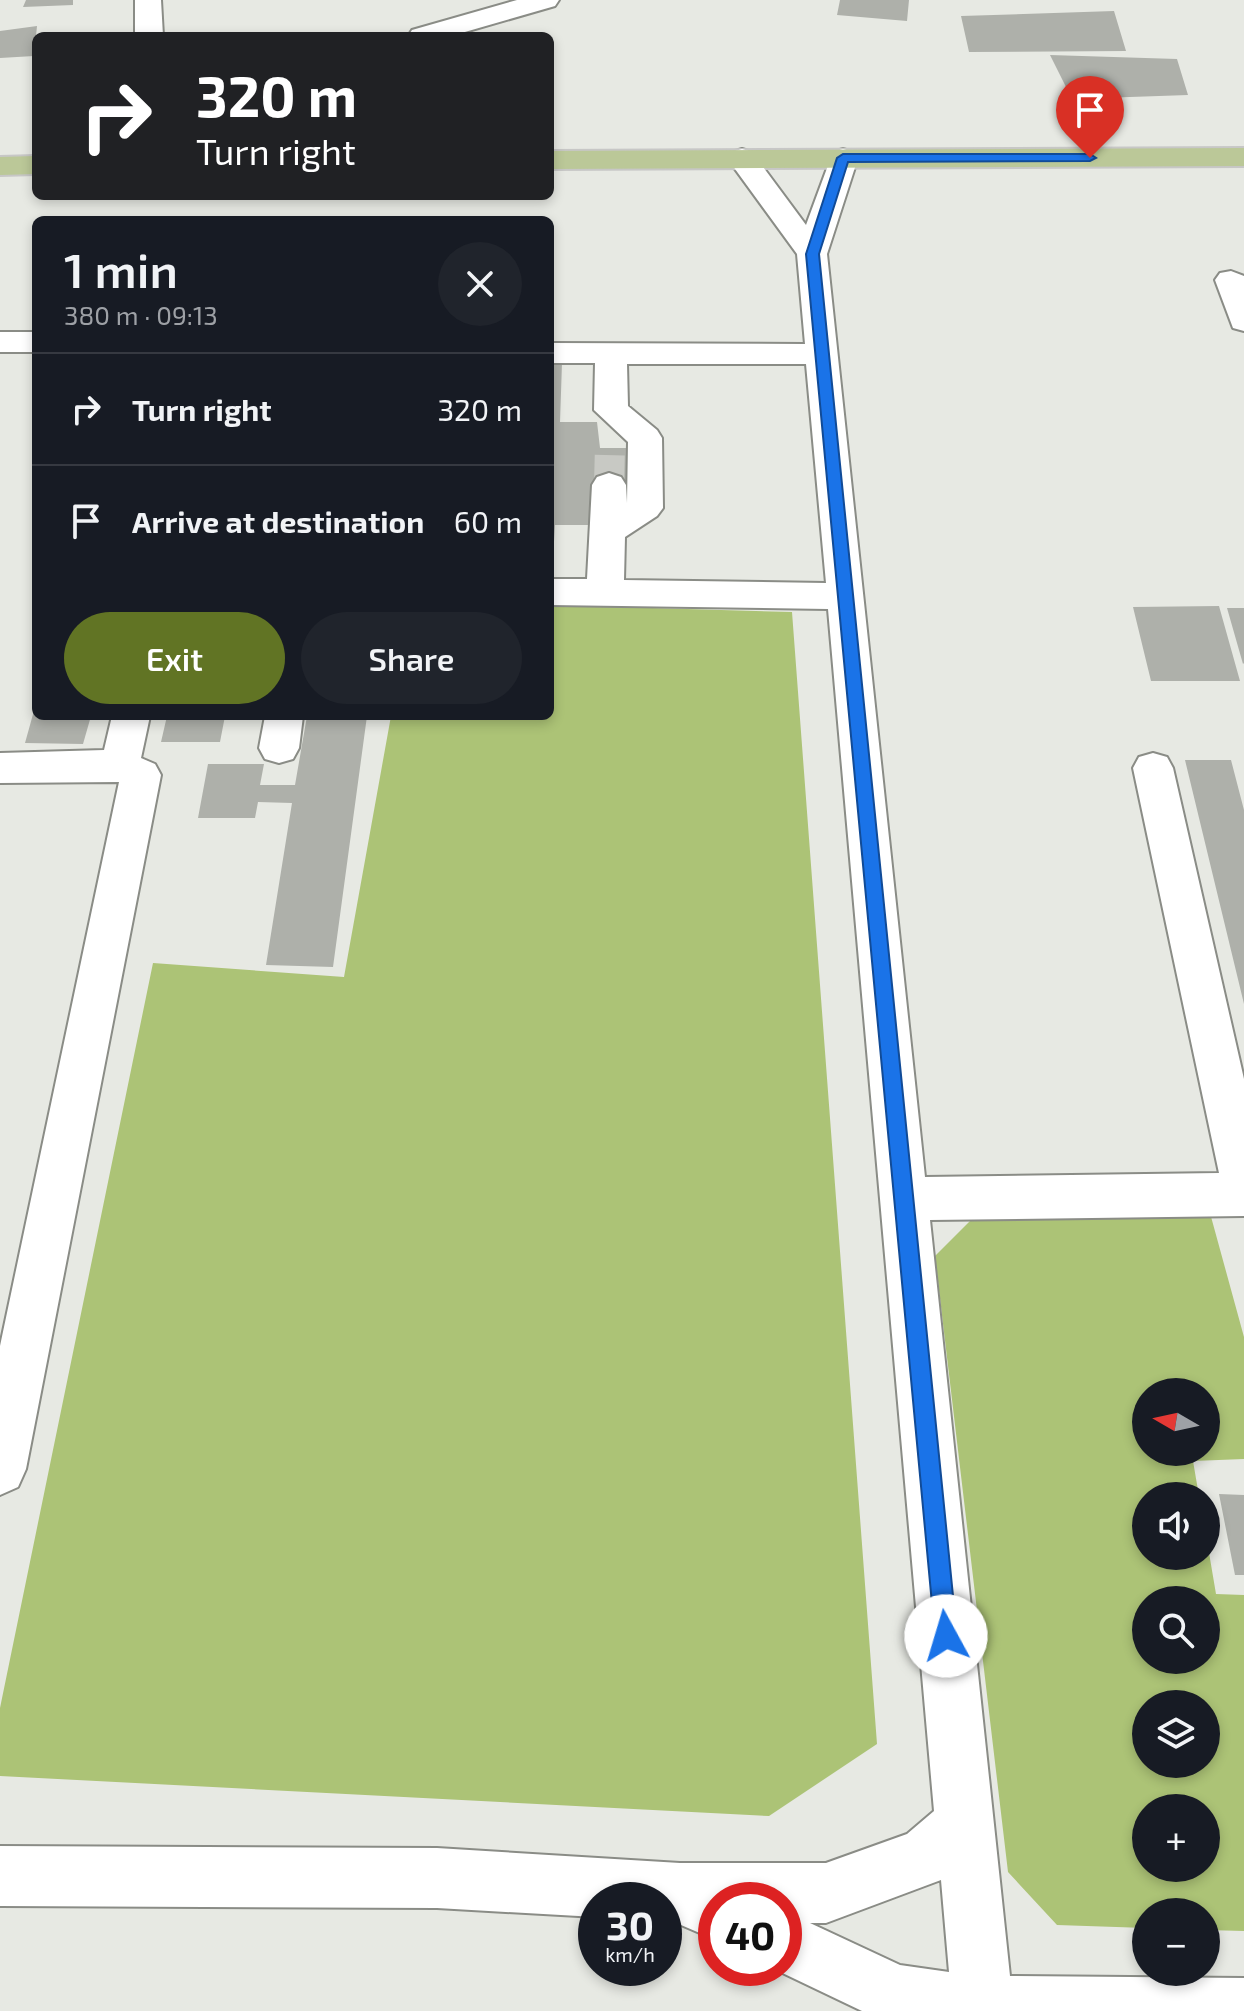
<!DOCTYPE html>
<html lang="en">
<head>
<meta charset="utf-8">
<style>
	:root { --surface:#171b24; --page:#20242c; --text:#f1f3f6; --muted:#9ea1a6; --line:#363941; --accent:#617424 }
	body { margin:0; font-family:"Exo 2",sans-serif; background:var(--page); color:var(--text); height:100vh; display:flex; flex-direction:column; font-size:30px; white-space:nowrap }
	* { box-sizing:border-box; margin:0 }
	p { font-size:26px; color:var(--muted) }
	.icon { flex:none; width:44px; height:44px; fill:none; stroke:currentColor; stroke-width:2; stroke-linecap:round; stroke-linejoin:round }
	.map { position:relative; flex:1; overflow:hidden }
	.drawer { position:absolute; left:32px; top:216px; width:522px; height:504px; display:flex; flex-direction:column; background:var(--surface); border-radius:12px; box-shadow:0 4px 12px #0003 }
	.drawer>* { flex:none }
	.top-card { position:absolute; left:32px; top:32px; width:522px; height:168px; border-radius:12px; box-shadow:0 4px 12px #0003; background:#202124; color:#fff; overflow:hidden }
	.needle { width:52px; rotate:279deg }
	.tools { position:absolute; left:1132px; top:1378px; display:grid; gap:16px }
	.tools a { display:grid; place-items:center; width:88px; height:88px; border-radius:50%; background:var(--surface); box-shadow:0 4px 12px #0003; font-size:40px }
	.speed { position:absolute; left:578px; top:1882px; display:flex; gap:16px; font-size:40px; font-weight:700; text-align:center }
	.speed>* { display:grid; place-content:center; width:104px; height:104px; border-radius:50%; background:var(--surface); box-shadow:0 4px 12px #0003; line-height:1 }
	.speed small { font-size:20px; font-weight:400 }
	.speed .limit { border:12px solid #d22; background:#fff; color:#111 }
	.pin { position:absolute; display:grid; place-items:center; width:68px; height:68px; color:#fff; margin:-82px -34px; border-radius:50% 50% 50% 0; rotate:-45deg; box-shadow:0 0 8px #0007 }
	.pin .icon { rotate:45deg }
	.me { position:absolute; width:88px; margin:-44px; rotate:354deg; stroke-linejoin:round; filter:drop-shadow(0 0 6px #0008) }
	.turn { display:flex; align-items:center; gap:28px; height:168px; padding:0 32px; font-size:36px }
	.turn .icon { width:104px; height:104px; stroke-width:2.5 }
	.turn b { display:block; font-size:56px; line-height:68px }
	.round { display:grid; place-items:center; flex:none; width:84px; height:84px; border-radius:42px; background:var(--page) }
	.overview { display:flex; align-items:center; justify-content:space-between; height:136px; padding:0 32px }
	h1 { font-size:48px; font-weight:600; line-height:60px }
	.action { display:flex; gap:16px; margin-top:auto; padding:16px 32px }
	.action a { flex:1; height:92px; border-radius:48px; background:var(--accent); color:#fff; font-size:32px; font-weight:600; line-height:92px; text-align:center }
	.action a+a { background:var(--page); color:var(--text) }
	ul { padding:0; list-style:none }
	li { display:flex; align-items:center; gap:24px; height:112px; padding:0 32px; border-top:2px solid var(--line) }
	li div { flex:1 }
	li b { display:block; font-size:30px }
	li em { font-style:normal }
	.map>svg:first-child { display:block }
</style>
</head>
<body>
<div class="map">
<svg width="1244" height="2011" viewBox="0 0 1244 2011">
	<rect width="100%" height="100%" fill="#e7e9e3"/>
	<path fill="#acc376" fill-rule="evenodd" d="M550,605L792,612L877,1744L769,1816L0,1776V1708L153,963L344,977L391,716H550Z
		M1210,1213L1244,1337V1459L1193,1461L1199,1496H1146V1556H1206V1535L1216,1594L1244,1595V1931L1206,1930V1912H1146V1928L1057,1925L1008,1872L935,1256L970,1221ZM1146,1392H1206V1452H1146ZM1146,1600H1206V1660H1146ZM1146,1704H1206V1764H1146ZM1146,1808H1206V1868H1146Z"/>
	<path fill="#aeb0aa" d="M26,0H73V5L23,7Z
		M840,0H909L907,21L837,15Z
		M1114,11L1126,51L969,52L961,16Z
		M37,26L34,56L0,58V31Z
		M1050,55L1177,59L1188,95L1072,99Z
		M550,363H562L560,422H597L600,448H629L628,483L599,484L594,525H555L552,575H550Z
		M1219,606L1240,681H1151L1133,607Z
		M1227,608H1244V663L1243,664Z
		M35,707L36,716H91L83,744L25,743Z
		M167,716H225L220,742H161Z
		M307,716H367L333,967L266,965L292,803L258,802L255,818H198L208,764H264L260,785H295Z
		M1185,760H1231L1244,810V1004Z
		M1219,1494L1244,1495V1575H1235Z"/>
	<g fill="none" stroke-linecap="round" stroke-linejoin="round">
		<path stroke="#c8c9c4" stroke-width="30" stroke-dasharray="30 15" stroke-linecap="butt" d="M609,485L610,445"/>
		<defs>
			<path id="minor" d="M135,0H161L163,36H135Z
				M517,0H559L555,6L451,36H408L412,30Z
				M742,149L752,152L806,225L833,152L843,149L853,152L858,158L827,254L925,1177L1219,1173L1133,768L1139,757L1153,753L1167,757L1173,768L1244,1079V1216L930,1220L1010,1976L1244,1978V2011H862L772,1968H784V1900H716V1940L674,1922L664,1921V1900H596V1917L437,1908L0,1906V1846L437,1848L680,1863H826L907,1834L934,1811L828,609L550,605V579H587L592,485L597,477L609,473L621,477L626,485L627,503L628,442L594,410L595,363H550V343L805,344L797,254L727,158L732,152ZM627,364H806L826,583L624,580L625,537L657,516L663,508L662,438L657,430L628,406ZM941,1880L949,1972L900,1965L810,1923H826Z
				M1231,271L1244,276V331L1233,328L1215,280L1220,273Z
				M0,332H36V352H0Z
				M112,716H150L141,758L155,764L161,775L26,1469L18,1487L0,1495V1346L119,782L0,783V753L104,750Z
				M265,716H303L299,748L293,759L279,763L265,759L259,748Z"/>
			<path id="major" d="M1244,148V166L550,169V151Z
				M36,156V174L0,175V157Z"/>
		</defs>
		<use href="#minor" stroke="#8a8c86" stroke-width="4"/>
		<use href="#major" stroke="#c7c7c6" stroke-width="4"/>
		<use href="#minor" fill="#fff" fill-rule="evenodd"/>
		<use href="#major" fill="#bbc898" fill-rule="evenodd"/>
	</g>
	<path fill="#1a73e8" stroke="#114b97" stroke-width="2" d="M843,154H1090L1096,158L1090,161L848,162L819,254L957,1636L954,1644L946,1647L938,1644L935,1636L806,254L837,158Z"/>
</svg>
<div class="tools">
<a><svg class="needle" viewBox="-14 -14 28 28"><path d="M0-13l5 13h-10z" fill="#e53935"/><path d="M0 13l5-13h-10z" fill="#9ea1a6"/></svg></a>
<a><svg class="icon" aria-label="sound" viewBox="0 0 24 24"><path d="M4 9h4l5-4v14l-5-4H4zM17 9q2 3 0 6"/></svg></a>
<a><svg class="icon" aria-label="search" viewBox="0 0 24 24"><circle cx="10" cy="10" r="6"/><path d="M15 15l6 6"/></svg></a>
<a><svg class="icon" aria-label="layers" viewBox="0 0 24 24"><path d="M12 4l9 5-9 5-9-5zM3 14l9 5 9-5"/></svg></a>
<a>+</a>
<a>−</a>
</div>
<div class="speed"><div>30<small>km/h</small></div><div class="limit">40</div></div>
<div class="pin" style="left:1090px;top:158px;background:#d93025"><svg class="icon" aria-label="arrive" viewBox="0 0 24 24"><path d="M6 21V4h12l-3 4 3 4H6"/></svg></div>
<svg class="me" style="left:946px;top:1636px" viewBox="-20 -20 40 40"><circle r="19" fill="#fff"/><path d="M0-13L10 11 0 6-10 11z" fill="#1a73e8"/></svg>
<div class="top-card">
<div class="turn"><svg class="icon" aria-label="right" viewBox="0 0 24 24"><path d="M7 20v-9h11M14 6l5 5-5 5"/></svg><div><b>320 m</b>Turn right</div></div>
</div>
<section class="drawer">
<div class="overview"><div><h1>1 min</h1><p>380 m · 09:13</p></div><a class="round"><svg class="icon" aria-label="close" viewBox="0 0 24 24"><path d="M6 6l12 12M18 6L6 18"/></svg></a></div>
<ul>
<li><svg class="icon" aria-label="right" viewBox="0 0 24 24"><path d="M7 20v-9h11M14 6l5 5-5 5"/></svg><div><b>Turn right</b></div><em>320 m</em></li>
<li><svg class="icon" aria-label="arrive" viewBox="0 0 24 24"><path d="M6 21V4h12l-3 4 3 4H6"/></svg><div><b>Arrive at destination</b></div><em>60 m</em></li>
</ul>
<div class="action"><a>Exit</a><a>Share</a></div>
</section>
</div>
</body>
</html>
